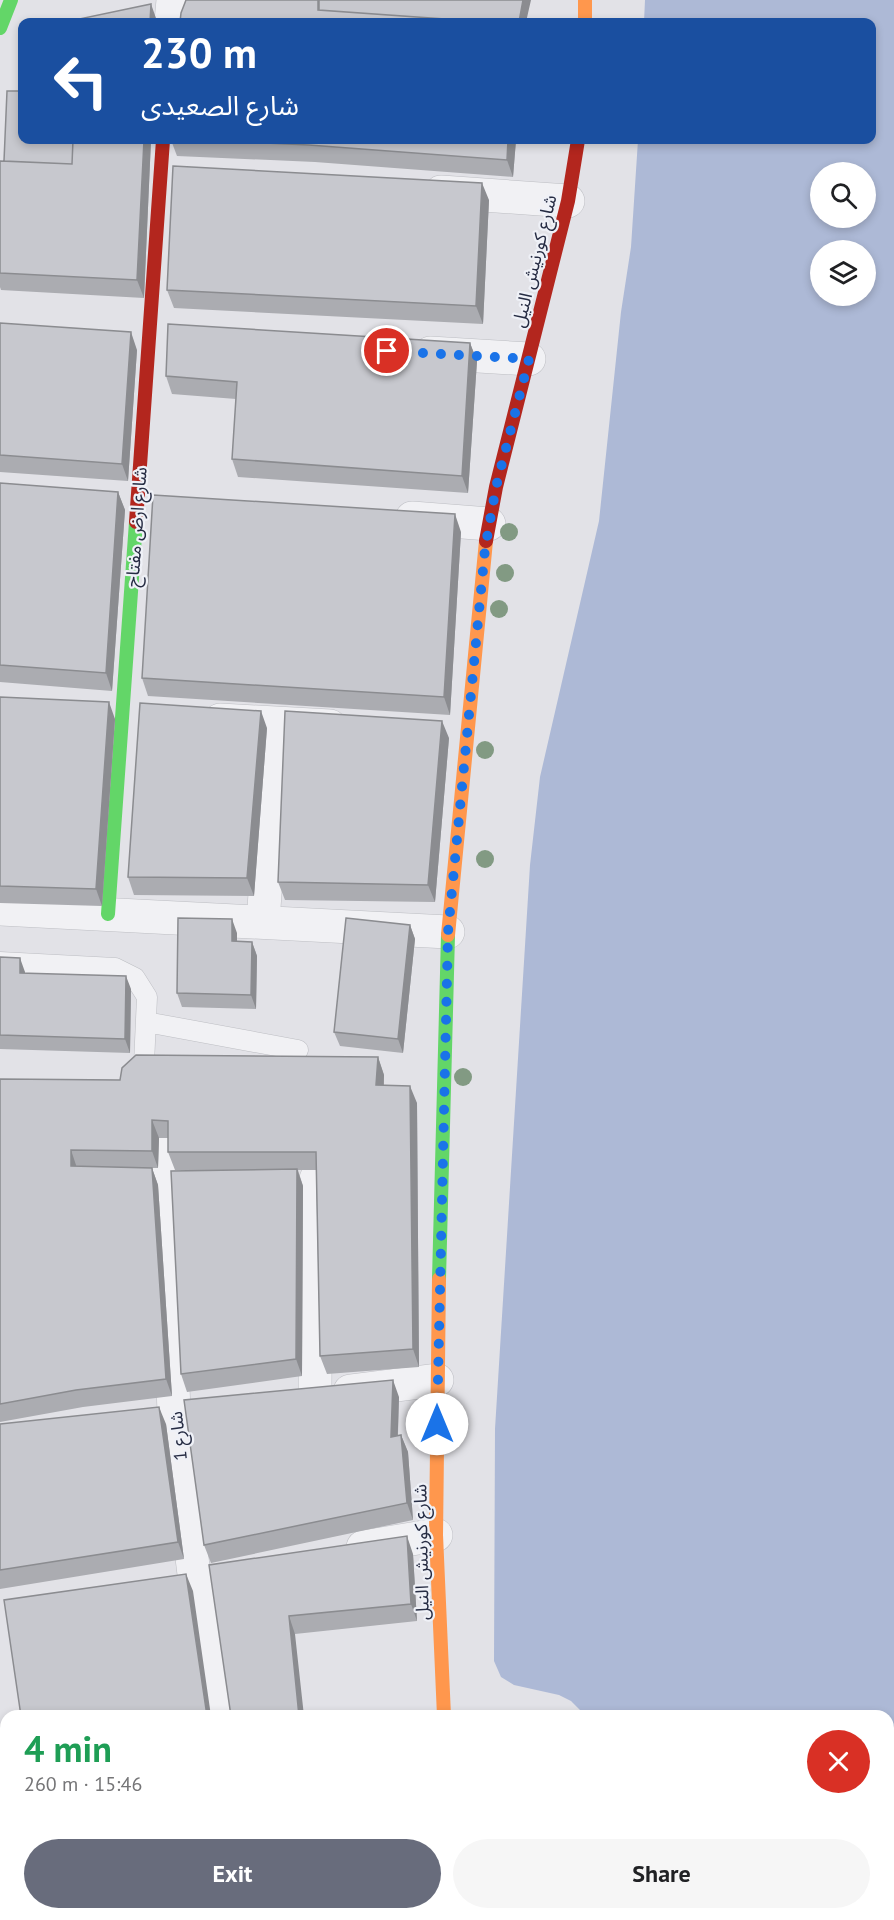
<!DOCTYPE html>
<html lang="en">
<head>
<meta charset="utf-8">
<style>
	:root { --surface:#fff; --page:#f6f6f6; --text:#202124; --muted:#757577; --accent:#686c7c }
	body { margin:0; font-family:"PT Sans","Noto Sans Arabic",sans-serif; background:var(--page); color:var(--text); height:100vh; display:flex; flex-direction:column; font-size:22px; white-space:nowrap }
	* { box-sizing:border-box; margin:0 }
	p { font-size:20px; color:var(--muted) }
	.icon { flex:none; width:33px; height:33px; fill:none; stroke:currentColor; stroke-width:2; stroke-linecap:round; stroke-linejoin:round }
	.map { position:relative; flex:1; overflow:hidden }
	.side { position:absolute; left:0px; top:1710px; width:894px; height:210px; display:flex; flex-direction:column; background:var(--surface); border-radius:18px 18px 0 0; box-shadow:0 3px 9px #0003 }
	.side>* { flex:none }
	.banner { position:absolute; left:18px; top:18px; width:858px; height:126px; border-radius:12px; box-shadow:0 3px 9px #0003; background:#1a4fa0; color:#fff; overflow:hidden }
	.buttons { position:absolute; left:810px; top:162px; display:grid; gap:12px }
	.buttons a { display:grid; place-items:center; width:66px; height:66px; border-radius:50%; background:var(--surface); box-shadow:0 3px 9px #0003; font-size:30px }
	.pin { position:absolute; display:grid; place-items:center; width:51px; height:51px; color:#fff; margin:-26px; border:3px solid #fff; border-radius:50%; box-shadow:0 2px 6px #0007 }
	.me { position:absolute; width:66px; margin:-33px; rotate:0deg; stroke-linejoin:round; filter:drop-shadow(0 0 4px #0008) }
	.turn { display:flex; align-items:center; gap:21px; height:126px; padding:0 24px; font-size:27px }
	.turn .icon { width:78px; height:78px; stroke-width:2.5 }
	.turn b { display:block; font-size:42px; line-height:51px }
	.round { display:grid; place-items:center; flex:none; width:63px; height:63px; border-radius:32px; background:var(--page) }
	.summary { display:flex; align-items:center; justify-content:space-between; height:102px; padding:0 24px }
	h1 { font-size:36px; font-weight:700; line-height:45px; color:#1e9e55 }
	.primary-button { display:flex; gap:12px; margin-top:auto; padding:12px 24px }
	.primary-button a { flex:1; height:69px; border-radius:36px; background:var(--accent); color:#fff; font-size:24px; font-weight:700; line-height:69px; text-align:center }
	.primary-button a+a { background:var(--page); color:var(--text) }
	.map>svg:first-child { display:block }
</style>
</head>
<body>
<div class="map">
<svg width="894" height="1920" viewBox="0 0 894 1920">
	<rect width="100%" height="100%" fill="#e2e2e7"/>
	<path fill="#adb9d6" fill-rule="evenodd" d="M645,0H894V1920H493V1914H888V1716H586L571,1701L559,1695L514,1685L501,1677L494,1661L495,1429L530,865L540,777L599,521L621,312L631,247L638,140H872V22H644ZM820,172H866V218H820ZM820,250H866V296H820Z"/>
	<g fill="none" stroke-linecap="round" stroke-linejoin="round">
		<defs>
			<path id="lane" d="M0,962L115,968L135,978L147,997L144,1064
				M146,1022L298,1050"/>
			<path id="street" d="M171,22L173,0
				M441,192L568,201
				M430,353L529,359
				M412,518L489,524
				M220,720L330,726
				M0,909L448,932
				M263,922L277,724
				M164,1153L174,1412L194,1574L216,1716
				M350,1391L437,1380
				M315,1395L316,1179
				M363,1547L436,1535
				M0,1810H6"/>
		</defs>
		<use href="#lane" stroke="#bdbec3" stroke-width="21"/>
		<use href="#street" stroke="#bdbec3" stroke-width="34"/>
		<use href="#lane" stroke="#f1f1f4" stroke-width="20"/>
		<use href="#street" stroke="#f1f1f4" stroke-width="33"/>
		<path stroke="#63d668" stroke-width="14" d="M0,28L11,0
			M108,914L136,522
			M439,1279L448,935
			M428,1920L429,1914"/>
		<path stroke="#ff974d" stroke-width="14" d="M585,0V22
			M448,935L486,541
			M439,1279L436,1535L444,1716
			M0,1835L6,1878
			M9,1914V1920"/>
		<path stroke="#b3261e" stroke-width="14" d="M136,522L163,140
			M486,541L496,487L568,201L578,140"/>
	</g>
	<g fill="#829a83">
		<circle cx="509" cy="532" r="9"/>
		<circle cx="505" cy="573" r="9"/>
		<circle cx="499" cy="609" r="9"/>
		<circle cx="485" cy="750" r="9"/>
		<circle cx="485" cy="859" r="9"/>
		<circle cx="463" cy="1077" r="9"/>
	</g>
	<path fill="#abacb1" d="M22,140H151L144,298L1,290L0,287V170L4,161Z
		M171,140H516L513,177L315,162L177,156Z
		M489,200L483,324L174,308L167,290Z
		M0,323L137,350L128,481L0,472Z
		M470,343L477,361L468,493L238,477L232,459L236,399L172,394L166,376Z
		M0,483L118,492L125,510L112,691L0,682Z
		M461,532L450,715L148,696L142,678Z
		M0,697L115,719L102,906L0,903Z
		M267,728L254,896L134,895L128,877Z
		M449,738L435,902L285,900L278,882Z
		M410,925L415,939L403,1053L340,1046L334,1032Z
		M237,933V942H252L257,956L256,1009L182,1007L177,993Z
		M0,957L25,972V973L131,989L130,1053L0,1049Z
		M378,1057L384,1075V1085L417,1103L419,1367L327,1374L320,1356L316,1170H298L303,1186L302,1376L187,1392L181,1374L243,1170H175L168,1152V1138H159L158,1168H152L158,1185L172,1396L83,1407L0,1422V1079L120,1080Z
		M399,1397L398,1435H401L408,1452L413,1520L211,1563L204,1545Z
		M0,1424H166L184,1559L0,1589Z
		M413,1554L417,1621L295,1634L209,1565Z
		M30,1914H331L273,1920H31Z"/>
	<path fill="#8b8c90" d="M523,0H531L526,22H519Z
		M151,4L157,21V22H150Z
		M144,140H151L144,298L137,280Z
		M508,140H516L513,177L507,160Z
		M482,183L489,200L483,324L476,306Z
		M131,332L137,350L128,481L122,464Z
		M470,343L477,361L468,493L462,476Z
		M118,492L125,510L112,691L106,673Z
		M455,514L461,532L450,715L444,697Z
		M109,702L115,719L102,906L96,889Z
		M261,711L267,728L254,896L247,878Z
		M442,721L449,738L435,902L428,885Z
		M232,919L237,933V955L232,941Z
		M410,925L415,939L403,1053L398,1039Z
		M252,942L257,956L256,1009L251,995Z
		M20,958L25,972V987L20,973Z
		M126,976L131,989L130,1053L125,1039Z
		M378,1057L384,1075L383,1103L376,1085Z
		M410,1086L417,1103L419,1367L413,1349Z
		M152,1120L159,1138L158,1168L152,1151Z
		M71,1150L77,1168L71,1166Z
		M152,1168L158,1185L172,1396L166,1379Z
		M297,1169L303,1186L302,1376L296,1359Z
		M393,1380L399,1397L397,1455L391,1437Z
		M159,1407L166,1424L184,1559L178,1542Z
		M401,1435L408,1452L413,1520L407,1503Z
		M407,1536L413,1554L417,1621L411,1604Z
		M186,1574L193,1591L211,1716H207Z
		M289,1616L295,1634L304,1716H299Z
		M411,1914H416L418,1920H411Z"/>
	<path fill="#c7c8ce" stroke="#8b8c90" stroke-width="1.5" d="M186,0H318V10L487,22H180L181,13Z
		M319,0H523L519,22H487L319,10Z
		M151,4L150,22H79V19Z
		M7,91H22V140H73L72,164L4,161Z
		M73,140H144L137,280L0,273V161L72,164Z
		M196,140H508L507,160L309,145Z
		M173,166L482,183L476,306L167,290Z
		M0,323L131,332L122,464L0,455Z
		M168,324L470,343L462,476L232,459L237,382L166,376Z
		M0,483L118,492L106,673L0,665Z
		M153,495L455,514L444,697L142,678Z
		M0,697L109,702L96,889L0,886Z
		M140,703L261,711L247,878L128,877Z
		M285,711L442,721L428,885L278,882Z
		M178,918L232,919V941L252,942L251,995L177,993Z
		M346,918L410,925L398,1039L334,1032Z
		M0,957L20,958V973L126,976L125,1039L0,1035Z
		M136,1055L378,1057L376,1085L410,1086L413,1349L320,1356L316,1152H168V1121L152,1120V1151L71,1150V1166L152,1168L166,1379L76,1390L0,1404V1079L120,1080L122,1068Z
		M297,1169L296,1359L181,1374L171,1171Z
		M393,1380L391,1437L401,1435L407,1503L204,1545L184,1400Z
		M159,1407L178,1542L0,1570V1424Z
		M407,1536L411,1604L289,1616L299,1716H231L209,1565Z
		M186,1574L207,1716H21L4,1600Z
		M30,1914H154L96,1920H31Z
		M346,1914H411V1920H302Z"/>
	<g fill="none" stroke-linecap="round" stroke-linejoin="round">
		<path stroke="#1a73e8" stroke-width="10" stroke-dasharray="0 18" d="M387,351L529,359L496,487L485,549L448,932L437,1424"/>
	</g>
	<g text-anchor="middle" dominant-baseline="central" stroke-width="4.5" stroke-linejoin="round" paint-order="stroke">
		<g font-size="18" fill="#262c43" stroke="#eff1f7">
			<text transform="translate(534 261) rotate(-76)">شارع كورنيش النيل</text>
			<text transform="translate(136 527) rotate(-86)">شارع ارض مفتاح</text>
			<text transform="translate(178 1436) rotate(-96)">شارع 1</text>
			<text transform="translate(421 1552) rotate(-91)">شارع كورنيش النيل</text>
		</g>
	</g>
</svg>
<div class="buttons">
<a><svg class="icon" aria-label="search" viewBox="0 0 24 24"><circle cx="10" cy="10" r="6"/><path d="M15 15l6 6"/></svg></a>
<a><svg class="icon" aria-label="layers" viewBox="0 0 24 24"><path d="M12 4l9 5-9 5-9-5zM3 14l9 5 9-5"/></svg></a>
</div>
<div class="pin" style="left:387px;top:351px;background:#d93025"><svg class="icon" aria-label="arrive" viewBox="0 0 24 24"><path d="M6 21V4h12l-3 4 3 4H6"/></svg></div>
<svg class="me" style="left:437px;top:1424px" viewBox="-20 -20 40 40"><circle r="19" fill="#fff"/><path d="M0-13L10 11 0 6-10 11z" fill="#1a73e8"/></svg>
<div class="banner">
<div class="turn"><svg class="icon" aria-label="left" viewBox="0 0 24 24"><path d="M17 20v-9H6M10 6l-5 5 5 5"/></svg><div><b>230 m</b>شارع الصعيدى</div></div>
</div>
<section class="side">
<div class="summary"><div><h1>4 min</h1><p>260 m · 15:46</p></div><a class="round" style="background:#d93025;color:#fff"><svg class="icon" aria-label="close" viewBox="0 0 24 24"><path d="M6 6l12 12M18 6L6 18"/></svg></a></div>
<div class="primary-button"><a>Exit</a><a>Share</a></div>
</section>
</div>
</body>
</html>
